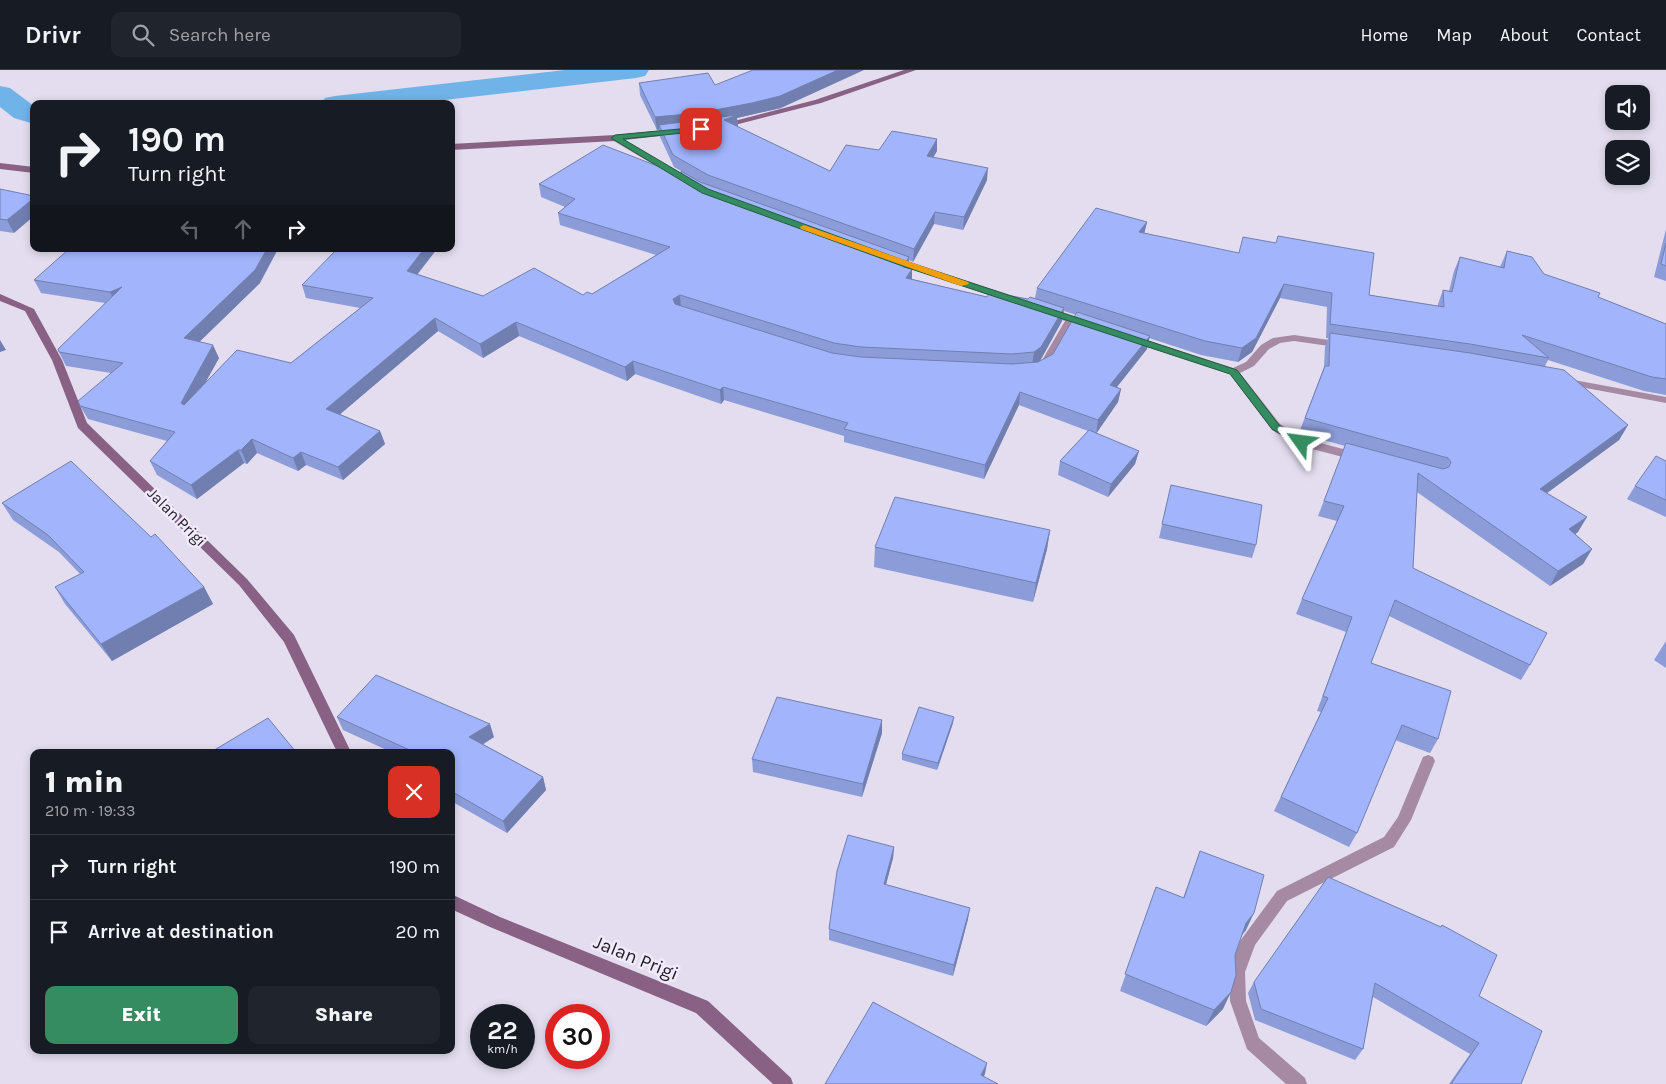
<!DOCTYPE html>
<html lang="en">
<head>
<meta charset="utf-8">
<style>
	:root { --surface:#171b24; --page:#20242c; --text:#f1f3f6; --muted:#9ea1a6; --line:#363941; --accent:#358c61 }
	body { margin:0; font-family:Karla,sans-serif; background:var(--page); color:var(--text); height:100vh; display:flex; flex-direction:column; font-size:19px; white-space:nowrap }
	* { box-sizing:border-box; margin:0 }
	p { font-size:16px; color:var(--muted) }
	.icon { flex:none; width:28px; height:28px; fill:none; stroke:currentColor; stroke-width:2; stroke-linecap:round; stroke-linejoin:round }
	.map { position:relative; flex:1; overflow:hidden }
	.details { position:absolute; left:30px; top:679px; width:425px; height:305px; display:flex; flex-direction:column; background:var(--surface); border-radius:10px; box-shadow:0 2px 8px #0003 }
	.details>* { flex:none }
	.banner { position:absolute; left:30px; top:30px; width:425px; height:152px; border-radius:10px; box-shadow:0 2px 8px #0003; background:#171b24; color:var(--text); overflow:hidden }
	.fabs { position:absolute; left:1605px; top:15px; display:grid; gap:10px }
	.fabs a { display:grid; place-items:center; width:45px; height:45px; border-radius:10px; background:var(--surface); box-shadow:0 2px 8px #0003; font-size:25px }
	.speed { position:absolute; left:470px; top:934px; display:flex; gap:10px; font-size:25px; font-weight:700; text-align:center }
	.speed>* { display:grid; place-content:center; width:65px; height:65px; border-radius:50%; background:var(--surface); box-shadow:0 2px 8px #0003; line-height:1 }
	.speed small { font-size:12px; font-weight:400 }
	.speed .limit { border:8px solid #d22; background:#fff; color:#111 }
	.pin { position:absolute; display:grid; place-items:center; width:42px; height:42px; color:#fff; margin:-21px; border-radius:10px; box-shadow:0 2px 8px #0006 }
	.me { position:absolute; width:55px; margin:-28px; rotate:301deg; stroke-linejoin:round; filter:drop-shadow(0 0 4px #0008) }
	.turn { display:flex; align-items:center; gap:18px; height:105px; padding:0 15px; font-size:22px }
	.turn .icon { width:65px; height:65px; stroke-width:2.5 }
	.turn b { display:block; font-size:35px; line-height:42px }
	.lanes { display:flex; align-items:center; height:48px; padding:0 15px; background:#0003; justify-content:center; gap:25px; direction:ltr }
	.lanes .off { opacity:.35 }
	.round { display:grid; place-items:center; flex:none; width:52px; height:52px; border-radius:10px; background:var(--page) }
	.headline { display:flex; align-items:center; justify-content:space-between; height:85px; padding:0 15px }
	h1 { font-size:30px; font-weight:800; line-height:38px }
	.action { display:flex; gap:10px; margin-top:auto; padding:10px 15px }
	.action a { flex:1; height:58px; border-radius:10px; background:var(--accent); color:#fff; font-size:20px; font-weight:800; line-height:58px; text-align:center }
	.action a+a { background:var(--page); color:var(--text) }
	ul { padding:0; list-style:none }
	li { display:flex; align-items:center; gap:15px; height:65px; padding:0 15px; border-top:1px solid var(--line) }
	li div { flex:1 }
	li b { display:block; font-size:19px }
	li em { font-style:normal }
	header { display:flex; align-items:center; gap:30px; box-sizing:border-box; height:70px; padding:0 25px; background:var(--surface); border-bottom:1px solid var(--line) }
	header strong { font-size:24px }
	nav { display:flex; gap:28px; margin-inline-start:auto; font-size:18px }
	.search { width:350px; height:45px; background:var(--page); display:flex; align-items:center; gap:12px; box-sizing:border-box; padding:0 18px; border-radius:10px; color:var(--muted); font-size:19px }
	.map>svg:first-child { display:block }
</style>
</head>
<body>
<header>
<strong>Drivr</strong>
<div class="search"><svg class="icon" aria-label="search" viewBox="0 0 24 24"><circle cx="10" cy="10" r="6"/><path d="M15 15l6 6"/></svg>Search here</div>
<nav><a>Home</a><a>Map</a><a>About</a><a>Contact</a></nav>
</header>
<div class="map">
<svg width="1666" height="1014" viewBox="0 0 1666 1014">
	<rect width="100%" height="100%" fill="#e3ddef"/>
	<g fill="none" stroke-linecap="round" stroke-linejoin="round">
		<path fill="#6fb3e9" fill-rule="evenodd" d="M565,0H649L645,6L636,8L409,34H321L325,28L335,26Z
			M0,16L10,18L34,36V54L14,48L0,37Z"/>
		<path fill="#a68aa3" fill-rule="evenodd" d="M612,66H618L690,110L683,112L612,70Z
			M893,186L1008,225L1009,227L1008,229H1000L890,191L888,189Z
			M1047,238L1092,255L1087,258L1073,254L1049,296L1040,301L1035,298L1041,292L1065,251L1043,243V239Z
			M1294,265L1343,272L1348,275L1343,278L1294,271L1280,273L1269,279L1254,296L1240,303L1280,354L1305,369L1362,384L1364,387L1362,390L1358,391L1297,375L1272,360L1230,304L1129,271L1128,269L1133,266L1137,267L1233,298L1246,292L1261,275L1273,268Z
			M1563,308L1666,327V333L1559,313L1558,311L1559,309Z
			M1428,685L1433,687L1435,691L1411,750L1394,777L1287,831L1255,875L1245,902L1246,931L1259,968L1305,1008L1307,1014H1286L1247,979L1230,931L1229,902L1240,871L1277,821L1384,767L1398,747L1423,687Z"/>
		<path fill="#886184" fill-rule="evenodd" d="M904,0H916L821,33L723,58L719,55L815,30Z
			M676,59L680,62L679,64L615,71L451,80V74L615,65Z
			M0,93L34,97V103L0,99Z
			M0,224L34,239L62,290L87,353L247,509L294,565L351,682H337L284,572L239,515L78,358L52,290L25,241L0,231Z
			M451,824L500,847L708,931L791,1008L793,1014H773L696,943L490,857L451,839Z"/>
	</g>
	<path fill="#8b9cd9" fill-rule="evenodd" d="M639,13L715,15L781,38L737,48L738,57L830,101L879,80L937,81L933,88L987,110L963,160L934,154L913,192L909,190L908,198L912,209L987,227L1028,229L1035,228L1037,218L1147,152L1144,163L1369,225L1438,236V234L1443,220L1449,221L1454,201L1460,187L1500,197L1507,181L1544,204L1598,227L1666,254V325L1644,321L1548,290L1545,296L1628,355L1619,370L1547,423L1578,462L1575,464L1592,479L1583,494L1550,516L1417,422L1413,498L1530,595L1521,610L1389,546L1371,593L1438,669L1430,683L1395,670L1357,763L1349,777L1274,741L1321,642L1317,641L1346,562L1296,544L1302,529L1337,451L1318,446L1345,376L1299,363L1324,297L1325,277L1328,268H1326L1327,237L1280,228L1252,282L1238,292L1201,285L1149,268L1147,279L1117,317L1121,319L1118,332L1096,363L1139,381L1135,394L1108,427L1058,405L1060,391L1088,361L1019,335L984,409L844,372V366L724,330L721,334L635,304L627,311L519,266L483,288L438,261L340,344L380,361L385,374L343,410L306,395L298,401L257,383L247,394L244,393L197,429L157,405L150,391L167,371L88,349L80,336L111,303L66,296L59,282L105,233L41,223L34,210L260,213L199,272L219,288L205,313L291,293L360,238L306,228L302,215L417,204L483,226L583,225L592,224L656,185L560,155L558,143L565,137L541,127L539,114L681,105V101L674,97L660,67L659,60H657L640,25ZM1064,241L1076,245L1053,284L1040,291L1062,251Z
		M0,119L14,163L0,161Z
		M1666,159V211L1654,207Z
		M1666,391V447L1627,429L1635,416Z
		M1171,415L1256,475L1252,488L1159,468Z
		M2,433L151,467L204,517L213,534L112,591L65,534L55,517L80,504L59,482L13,450Z
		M1050,460L1047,479L1033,532L874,497L875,477Z
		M1666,571V598L1654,590Z
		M337,647L494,667L483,674L543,707L546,720L507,763L451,731V682H391L343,660Z
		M953,653L937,700L902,690V684Z
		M882,663L862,727L753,702L752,689Z
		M894,777L893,788L886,815L968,849L953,906L829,870V859Z
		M1200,781L1246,860L1242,865L1235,885L1223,939L1206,956L1120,921L1156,817L1183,828Z
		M1442,855L1479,926L1521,1014H1449L1470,984L1373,927L1363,979L1355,990L1255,950L1248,923L1254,912L1440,857Z"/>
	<path fill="#717fb0" d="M838,0H864L781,38L737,48L738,57L659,55V60H657L655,47Z
		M937,69V81L926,99L927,86Z
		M988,98L987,110L963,160L964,147Z
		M34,128V146L14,163L7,150Z
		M935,142L934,154L913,192L914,179Z
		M1147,152L1144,165L1139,162Z
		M267,179H278L260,213L189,282L184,268Z
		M424,179H437L410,214L407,201Z
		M909,187L908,200L903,197Z
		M912,199V212L906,208Z
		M1284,214L1280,228L1252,282L1238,292L1242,278Z
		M122,217L116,235L110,222Z
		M680,225L681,238L674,242L673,229Z
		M1064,238L1062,251L1040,291L1032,295L1034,282Z
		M435,248L438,261L331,352L326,339Z
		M516,252L519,266L483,288L480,274Z
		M1150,266L1147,279L1108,328L1110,315Z
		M0,270L6,280L0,282Z
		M213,275L219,288L187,346L181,333Z
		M633,291L635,304L627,311L625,297Z
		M723,317L724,330L721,334L720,320Z
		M1121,319L1118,332L1096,364L1098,350Z
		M1020,322L1019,335L984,409L985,395Z
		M1628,355L1619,370L1532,434L1540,419Z
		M380,361L385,374L343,410L338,397Z
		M252,369L257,383L247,394L241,380Z
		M238,380L244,393L197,429L191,415Z
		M1139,381L1135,394L1108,427L1111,414Z
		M301,382L306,395L298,401L293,388Z
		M1587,447L1578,462L1561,474L1569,459Z
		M1050,460L1047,479L1033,532L1036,513Z
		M1592,479L1583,494L1550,516L1558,501Z
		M204,517L213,534L112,591L101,574Z
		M954,647L953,653L937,700L938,693Z
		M882,650V663L862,727L863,714Z
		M490,654L494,667L474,680L469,667Z
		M543,707L546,720L507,763L503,751Z
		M894,777L893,788L883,825L884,814Z
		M970,838L968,849L953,906L954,895Z
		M1254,843L1246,860L1238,870L1246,853Z
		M1231,922L1223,939L1206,956L1214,940Z
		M987,993L985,1004L980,1014L981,1005Z"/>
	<path fill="#a2b5fc" stroke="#717fb0" d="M753,0H838L780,26L752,33L699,43L655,47L639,13L708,3L715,15Z
		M737,45L724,50L830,101L846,75L879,80L892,61L937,69L927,86L988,98L964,147L935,142L914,179L708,105L673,85L659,55Z
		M603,75L683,106L681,101L700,112L909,187L903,197L912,199L906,208L987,227L990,222L1028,229L1030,227L1064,238L1041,277L1034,282L1012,284L861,277L834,273L680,225L673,229L675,234L832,283L861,287L1012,294L1038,292L1053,284L1077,242L1150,266L1110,315L1121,319L1098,350L1020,322L985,395L844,359L848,353L723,317L720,320L633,291L625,297L516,252L480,274L435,248L326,339L380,361L338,397L301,382L293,388L252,369L241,380H238L191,415L150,391L175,362L80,336L78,331L123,293L59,282L58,279L122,217L110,222L34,210L69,179H267L255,200L184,268L213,275L181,333L184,335L237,280L291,293L373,228L302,215L337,179L342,180L343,179H424L407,201L483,226L534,198L583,225L587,222L592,224L670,177L558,143L575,129L539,114Z
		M0,119L34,126V128L7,150L0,149Z
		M1096,138L1147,152L1139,162L1239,183L1243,167L1276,173L1278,166L1374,183L1369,225L1444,237L1443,220L1452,222L1460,187L1504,198L1507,181L1532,187L1544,204L1600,223L1598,227L1666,254V309L1652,307L1522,265L1549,288L1470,274L1330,254L1332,223L1284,214L1256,268L1242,278L1205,271L1037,218Z
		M1666,173V196L1661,194Z
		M1330,263L1470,283L1564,300L1628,355L1540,419L1587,447L1569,459L1592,479L1558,501L1418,403L1413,498L1547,563L1530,595L1395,530L1371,593L1451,621L1438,669L1402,655L1357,763L1281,727L1328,628L1323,626L1352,547L1302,529L1344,436L1324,431L1346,373L1443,399L1449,397L1451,392L1448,388L1305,348L1325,296H1329Z
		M1089,360L1139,381L1111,414L1060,391Z
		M1656,386L1666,391V430L1635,416Z
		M71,391L151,467L155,464L204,517L101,574L55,517L84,502L48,465L2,433Z
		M1171,415L1262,435L1256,475L1162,454Z
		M895,427L1050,460L1036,513L875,477Z
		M376,605L490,654L469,667L543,707L503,751L451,721V682H414L337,647Z
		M777,627L882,650L863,714L752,689Z
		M919,637L954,647L938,693L902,684Z
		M268,648L296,682H211Z
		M848,765L894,777L884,814L970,838L954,895L829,859L837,801Z
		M1200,781L1264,805L1254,843L1246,853L1235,885L1236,905L1231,922L1214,940L1125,904L1156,817L1184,828Z
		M1328,807L1441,857L1442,855L1497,885L1479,926L1542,961L1521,1014H1451L1479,973L1375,913L1363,979L1261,939L1254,912Z
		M873,932L987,993L981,1005L998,1014H825Z"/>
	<path fill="#358c61" stroke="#225b3f" d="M701,57L704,58V61L623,69L708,119L911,193L1237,300L1279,355L1306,372L1304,374H1297L1272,359L1230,304L905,197L702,123L611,68L615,65Z"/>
	<path fill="#f59e0b" d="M804,155L968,212L969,214L961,216L801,159L800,157Z"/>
	<g text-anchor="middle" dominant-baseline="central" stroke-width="5" stroke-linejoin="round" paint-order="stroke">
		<g font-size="16" fill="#201d24" stroke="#f0eafc">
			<text transform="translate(177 447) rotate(45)">Jalan Prigi</text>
		</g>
		<g font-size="19" fill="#201d24" stroke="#f0eafc">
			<text transform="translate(636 888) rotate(22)">Jalan Prigi</text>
		</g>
	</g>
</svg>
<div class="fabs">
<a><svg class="icon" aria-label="sound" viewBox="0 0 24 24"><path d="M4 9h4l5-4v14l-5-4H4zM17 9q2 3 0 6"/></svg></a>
<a><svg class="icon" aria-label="layers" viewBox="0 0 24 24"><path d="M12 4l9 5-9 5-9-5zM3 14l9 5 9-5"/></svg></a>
</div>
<div class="speed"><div>22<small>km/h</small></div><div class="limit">30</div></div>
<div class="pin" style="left:701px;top:59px;background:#d93025"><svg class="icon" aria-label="arrive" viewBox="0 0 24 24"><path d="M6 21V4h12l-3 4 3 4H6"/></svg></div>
<svg class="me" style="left:1301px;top:372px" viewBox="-20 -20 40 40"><path d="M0-17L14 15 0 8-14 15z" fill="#358c61" stroke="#fff" stroke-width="4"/></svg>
<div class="banner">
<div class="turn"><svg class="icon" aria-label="right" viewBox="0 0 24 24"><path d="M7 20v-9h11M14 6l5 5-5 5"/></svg><div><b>190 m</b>Turn right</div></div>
<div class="lanes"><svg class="icon off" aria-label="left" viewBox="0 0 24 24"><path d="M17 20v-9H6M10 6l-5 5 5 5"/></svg><svg class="icon off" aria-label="ahead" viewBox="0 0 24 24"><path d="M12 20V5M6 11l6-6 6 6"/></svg><svg class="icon" aria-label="right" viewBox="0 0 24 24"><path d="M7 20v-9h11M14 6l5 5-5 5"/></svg></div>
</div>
<section class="details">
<div class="headline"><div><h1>1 min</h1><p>210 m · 19:33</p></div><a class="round" style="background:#d93025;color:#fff"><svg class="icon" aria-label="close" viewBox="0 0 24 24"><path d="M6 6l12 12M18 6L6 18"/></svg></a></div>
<ul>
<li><svg class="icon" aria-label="right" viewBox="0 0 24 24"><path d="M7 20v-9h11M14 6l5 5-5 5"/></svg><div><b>Turn right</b></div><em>190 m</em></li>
<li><svg class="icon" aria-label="arrive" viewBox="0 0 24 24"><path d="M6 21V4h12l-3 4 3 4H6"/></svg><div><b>Arrive at destination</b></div><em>20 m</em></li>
</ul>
<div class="action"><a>Exit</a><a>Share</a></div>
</section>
</div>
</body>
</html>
